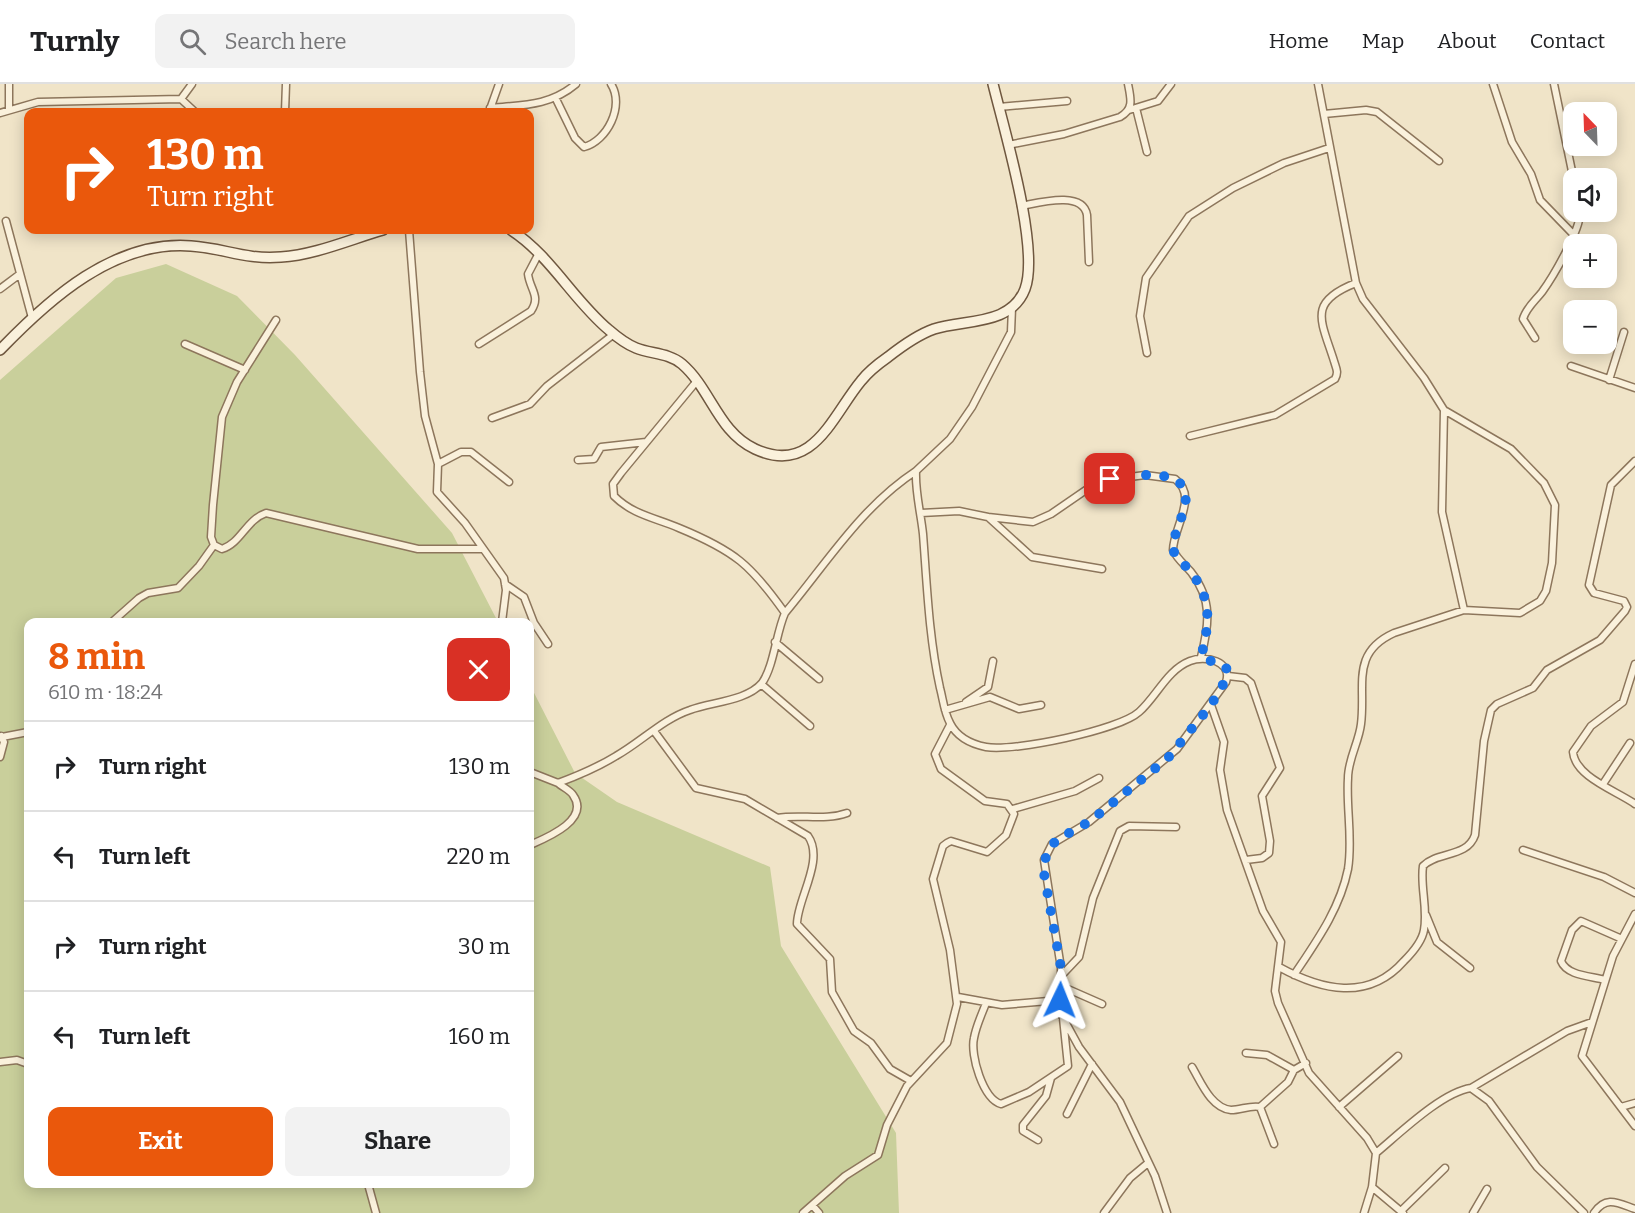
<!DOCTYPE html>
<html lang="en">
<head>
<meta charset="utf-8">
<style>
	:root { --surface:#fff; --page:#f2f2f2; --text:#202124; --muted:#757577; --line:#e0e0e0; --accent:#ea580c }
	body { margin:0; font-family:Bitter,serif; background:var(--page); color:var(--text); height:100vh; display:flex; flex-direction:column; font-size:22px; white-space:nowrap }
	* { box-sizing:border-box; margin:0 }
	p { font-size:20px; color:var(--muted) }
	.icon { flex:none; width:33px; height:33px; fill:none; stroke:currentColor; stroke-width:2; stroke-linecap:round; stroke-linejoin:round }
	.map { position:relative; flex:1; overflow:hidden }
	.sheet { position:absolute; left:24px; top:534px; width:510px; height:570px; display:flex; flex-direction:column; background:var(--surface); border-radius:12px; box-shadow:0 3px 15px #0003 }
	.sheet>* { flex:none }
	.banner { position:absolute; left:24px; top:24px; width:510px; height:126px; border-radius:12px; box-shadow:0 3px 15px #0003; background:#ea580c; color:#fff; overflow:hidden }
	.needle { width:39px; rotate:337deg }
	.buttons { position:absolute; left:1563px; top:18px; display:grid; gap:12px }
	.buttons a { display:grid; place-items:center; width:54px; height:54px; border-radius:12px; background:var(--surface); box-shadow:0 3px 15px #0003; font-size:30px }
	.pin { position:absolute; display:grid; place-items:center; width:51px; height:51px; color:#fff; margin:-26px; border-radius:12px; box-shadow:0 3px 9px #0006 }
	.me { position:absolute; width:66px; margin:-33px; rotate:2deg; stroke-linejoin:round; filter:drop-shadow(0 0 4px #0008) }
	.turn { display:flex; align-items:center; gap:21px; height:126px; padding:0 24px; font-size:27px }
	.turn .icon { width:78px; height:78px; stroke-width:2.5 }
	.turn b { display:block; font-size:42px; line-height:51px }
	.round { display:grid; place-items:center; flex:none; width:63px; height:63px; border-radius:12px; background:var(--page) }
	.headline { display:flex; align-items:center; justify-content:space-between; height:102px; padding:0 24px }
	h1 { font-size:36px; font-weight:700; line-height:45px; color:var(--accent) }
	.cta { display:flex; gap:12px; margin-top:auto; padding:12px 24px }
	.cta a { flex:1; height:69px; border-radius:12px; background:var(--accent); color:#fff; font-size:24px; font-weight:700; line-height:69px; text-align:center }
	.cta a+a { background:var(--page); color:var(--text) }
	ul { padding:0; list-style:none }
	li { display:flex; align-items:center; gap:18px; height:90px; padding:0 24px; border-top:2px solid var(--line) }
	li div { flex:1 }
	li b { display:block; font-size:22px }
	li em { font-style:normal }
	header { display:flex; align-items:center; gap:36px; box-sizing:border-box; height:84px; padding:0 30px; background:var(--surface); border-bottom:2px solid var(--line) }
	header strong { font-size:28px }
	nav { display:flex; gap:33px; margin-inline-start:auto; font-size:21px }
	.search { width:420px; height:54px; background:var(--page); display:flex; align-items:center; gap:15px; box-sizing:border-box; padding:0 21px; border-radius:12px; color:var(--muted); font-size:22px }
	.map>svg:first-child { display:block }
</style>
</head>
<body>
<header>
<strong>Turnly</strong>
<div class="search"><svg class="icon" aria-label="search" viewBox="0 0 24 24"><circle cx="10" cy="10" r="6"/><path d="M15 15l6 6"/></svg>Search here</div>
<nav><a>Home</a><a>Map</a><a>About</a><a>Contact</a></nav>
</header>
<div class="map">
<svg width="1635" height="1129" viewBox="0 0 1635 1129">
	<rect width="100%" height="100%" fill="#f0e4c8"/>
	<path fill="#c9cf9b" d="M166,180L237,212L295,271L452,449L498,538H28V1100H530V601L575,689L617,718L770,783L781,862L896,1049L899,1129H0V296L116,194Z"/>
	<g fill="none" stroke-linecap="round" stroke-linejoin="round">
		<defs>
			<path id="minor" d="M9,0V25
				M1493,0L1512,58L1531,90L1540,116L1574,151
				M1554,0L1574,97
				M181,15L195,28
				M556,15L575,54L584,63C607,57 625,22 611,0
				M999,23L1067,17
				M490,24C523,21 550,22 576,0
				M1136,24L1147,68
				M1129,26L1158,17L1171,0
				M285,28L286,0
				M489,28L499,0
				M0,29L38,18L181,15L192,0
				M1324,30L1366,26L1377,28L1439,77
				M1008,61L1064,50L1120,33C1134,25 1131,15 1128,0
				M1021,122C1038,119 1083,106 1087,131L1089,178
				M6,137L32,234
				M409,146L420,288L425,332L438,380L437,408L465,439L504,494L506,506L502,538
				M0,205L20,190
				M1012,224L1011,248L972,323L950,355L916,387C915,408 921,430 923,450C927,502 929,554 940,604C943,615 944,628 950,639C957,653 971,660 986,663C1014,668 1119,646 1139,628C1157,612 1167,586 1190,577C1205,571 1233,577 1226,598L1177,665L1089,738L1052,760L1044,776L1061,884V930L1079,963L1120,1018L1155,1092L1167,1129
				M276,236L237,298L222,333L213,421L211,453L214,461L222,465C241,459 246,436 266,429L418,465H481
				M1535,254L1523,235C1526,224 1535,217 1542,208C1553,193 1581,145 1580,128
				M185,260L245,286
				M479,260L531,227C541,212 530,206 528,190L539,169
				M1147,269L1140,232L1146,194L1189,132L1233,104L1284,79L1329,64
				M1571,282L1635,304
				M1609,296L1624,248
				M696,298L621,389L613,400L614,412C633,431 656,434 679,444C735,467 751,481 785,529
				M1444,326L1442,428L1464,526
				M492,334L530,320L547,302L614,250
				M1190,352L1275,331L1335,295C1339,288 1336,284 1334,277C1321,236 1307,218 1356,199
				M578,376L594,375L601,363L646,358
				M438,380L461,368H471L509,398
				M921,429L959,427L988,433L1032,473L1102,485
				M988,433L1033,438L1051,430L1099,397L1145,391L1175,395C1199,412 1173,444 1173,466C1177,475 1185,481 1191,488C1213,516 1209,541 1201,573
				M505,500L524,513L534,539L548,560
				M112,538L139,514L148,509L178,504L199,482L214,461
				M775,558L819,595
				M1635,580L1623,618L1591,642L1573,668C1575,693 1617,707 1635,720
				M1228,592L1245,594L1251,599L1280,684L1262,712L1270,757L1269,769L1262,774L1246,776
				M761,600L810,642
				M966,618L988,603L993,577
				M1211,621L1224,658L1220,686L1227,726L1263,827L1281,858L1275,907L1278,919L1309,989L1367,1054L1376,1069L1372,1103L1364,1129
				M945,626L990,613L1019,625L1041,621
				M654,647L696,704L745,715L808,752C825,776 797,815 797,840L830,875L832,908L854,947L871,959L890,985L911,997
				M2,653L28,648
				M0,673L4,658L1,652
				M530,688L558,699C577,692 598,683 616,672C641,658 663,635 690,626C711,618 747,617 762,599C774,582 776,549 785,529C826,480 861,423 916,387
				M1603,700L1630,659
				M1013,725L1075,707L1099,694
				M777,734C801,730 825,737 847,729
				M530,761C546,754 591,736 573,711C570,706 562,703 558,699
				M1523,766L1604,793L1635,809
				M1635,830L1613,872L1582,972L1635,1042
				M1426,831L1437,858L1470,884
				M1279,883C1321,906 1368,918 1404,877C1412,869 1422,858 1424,846C1428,824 1420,803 1423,782C1438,767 1467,774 1475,751L1484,657L1491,626L1497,620L1533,604L1547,586L1600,556L1625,527L1627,523L1624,517L1594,509L1589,501L1611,401L1635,377
				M1062,891L1079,873L1093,814L1120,747L1129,742L1176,743
				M1294,891C1316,858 1340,825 1348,785C1353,755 1346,724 1348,694C1348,675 1359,658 1361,640C1366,602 1350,569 1394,549L1464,526L1520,529L1540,517L1546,507L1552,479L1555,421L1544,399L1511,365L1444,326L1424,294L1363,215L1356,199L1318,0
				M1605,896C1591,892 1567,892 1561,877L1572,846L1581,837L1622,855
				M1061,902L1102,920
				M958,913L1002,921L1060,916
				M986,919C982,930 976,942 974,954C970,971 983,1015 1001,1020L1029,1008L1068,982L1063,934
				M1246,969L1267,971L1294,986L1306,979
				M0,978L17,976L28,980
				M1192,983C1201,998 1211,1024 1231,1026C1241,1026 1250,1021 1260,1023L1274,1060
				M1471,1004L1567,947L1592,938
				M1260,1023L1288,998L1294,986
				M1339,1023L1398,972
				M1621,1023L1635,1019
				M1067,1030L1092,980
				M1038,1056L1023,1047V1041L1046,1012L1051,994
				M1376,1069C1399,1050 1442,1008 1471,1004L1489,1017L1537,1083L1584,1129
				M368,1100L376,1129
				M1372,1103L1403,1129
				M812,1121L819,1129
				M1401,1127L1445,1084
				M803,1129L845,1092L878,1071L887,1041L907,1002L947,959L957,920L950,866L933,795L943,762L947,759L951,757L987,768L1006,751L1014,730L1007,720L985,717L941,685L935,670L950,641
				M1104,1129L1130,1094L1148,1079
				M1473,1129L1487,1105
				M1594,1129C1606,1111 1618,1119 1635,1125"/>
			<path id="secondary" d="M511,146C551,172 573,216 609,246C617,253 626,260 636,264C651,270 669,269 682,280C711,305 718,348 755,365C813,392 832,332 861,297C868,288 878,280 888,273C902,262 917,251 934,245C965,235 1011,242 1025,205C1040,165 1004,45 993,0
				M0,266C49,215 114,156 191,162C224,164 245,176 281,173C315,171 351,155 383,146"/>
		</defs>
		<use href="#minor" stroke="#8d765c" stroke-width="9"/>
		<use href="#secondary" stroke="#6f573f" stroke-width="12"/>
		<use href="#minor" stroke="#faf1dc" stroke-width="6"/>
		<use href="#secondary" stroke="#faf1dc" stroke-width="9"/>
	</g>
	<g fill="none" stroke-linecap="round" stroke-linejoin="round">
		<path stroke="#1a73e8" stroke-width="10" stroke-dasharray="0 18" d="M1060,916L1061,884L1043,784L1048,765L1058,755L1089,738L1168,674L1211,621L1228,592L1226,583L1201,573C1209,541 1213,517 1191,488C1185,481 1177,475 1173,466C1173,450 1182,436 1185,421C1193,380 1133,392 1110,395"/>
	</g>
</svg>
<div class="buttons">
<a><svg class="needle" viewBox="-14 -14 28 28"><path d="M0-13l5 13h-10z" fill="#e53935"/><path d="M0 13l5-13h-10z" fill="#757577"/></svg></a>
<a><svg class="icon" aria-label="sound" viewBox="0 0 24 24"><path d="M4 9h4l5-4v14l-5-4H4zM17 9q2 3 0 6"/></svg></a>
<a>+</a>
<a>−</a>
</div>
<div class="pin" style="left:1110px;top:395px;background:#d93025"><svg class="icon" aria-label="arrive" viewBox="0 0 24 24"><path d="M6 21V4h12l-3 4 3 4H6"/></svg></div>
<svg class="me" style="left:1060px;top:916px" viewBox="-20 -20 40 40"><path d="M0-17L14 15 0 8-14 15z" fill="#1a73e8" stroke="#fff" stroke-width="4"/></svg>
<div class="banner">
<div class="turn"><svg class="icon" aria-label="right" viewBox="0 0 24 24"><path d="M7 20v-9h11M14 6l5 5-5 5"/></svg><div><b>130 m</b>Turn right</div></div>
</div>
<section class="sheet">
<div class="headline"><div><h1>8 min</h1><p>610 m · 18:24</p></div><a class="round" style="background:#d93025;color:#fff"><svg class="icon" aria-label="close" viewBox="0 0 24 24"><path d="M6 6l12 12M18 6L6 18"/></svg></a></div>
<ul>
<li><svg class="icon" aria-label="right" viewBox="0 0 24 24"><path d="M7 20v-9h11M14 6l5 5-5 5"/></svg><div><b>Turn right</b></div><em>130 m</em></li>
<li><svg class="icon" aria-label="left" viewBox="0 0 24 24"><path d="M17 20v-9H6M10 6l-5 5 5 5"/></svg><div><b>Turn left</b></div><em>220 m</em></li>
<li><svg class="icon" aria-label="right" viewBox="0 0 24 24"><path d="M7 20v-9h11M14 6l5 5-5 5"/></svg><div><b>Turn right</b></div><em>30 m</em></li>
<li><svg class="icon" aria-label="left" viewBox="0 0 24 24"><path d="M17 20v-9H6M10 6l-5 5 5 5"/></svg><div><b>Turn left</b></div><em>160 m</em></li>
</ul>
<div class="cta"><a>Exit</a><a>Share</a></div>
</section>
</div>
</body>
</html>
